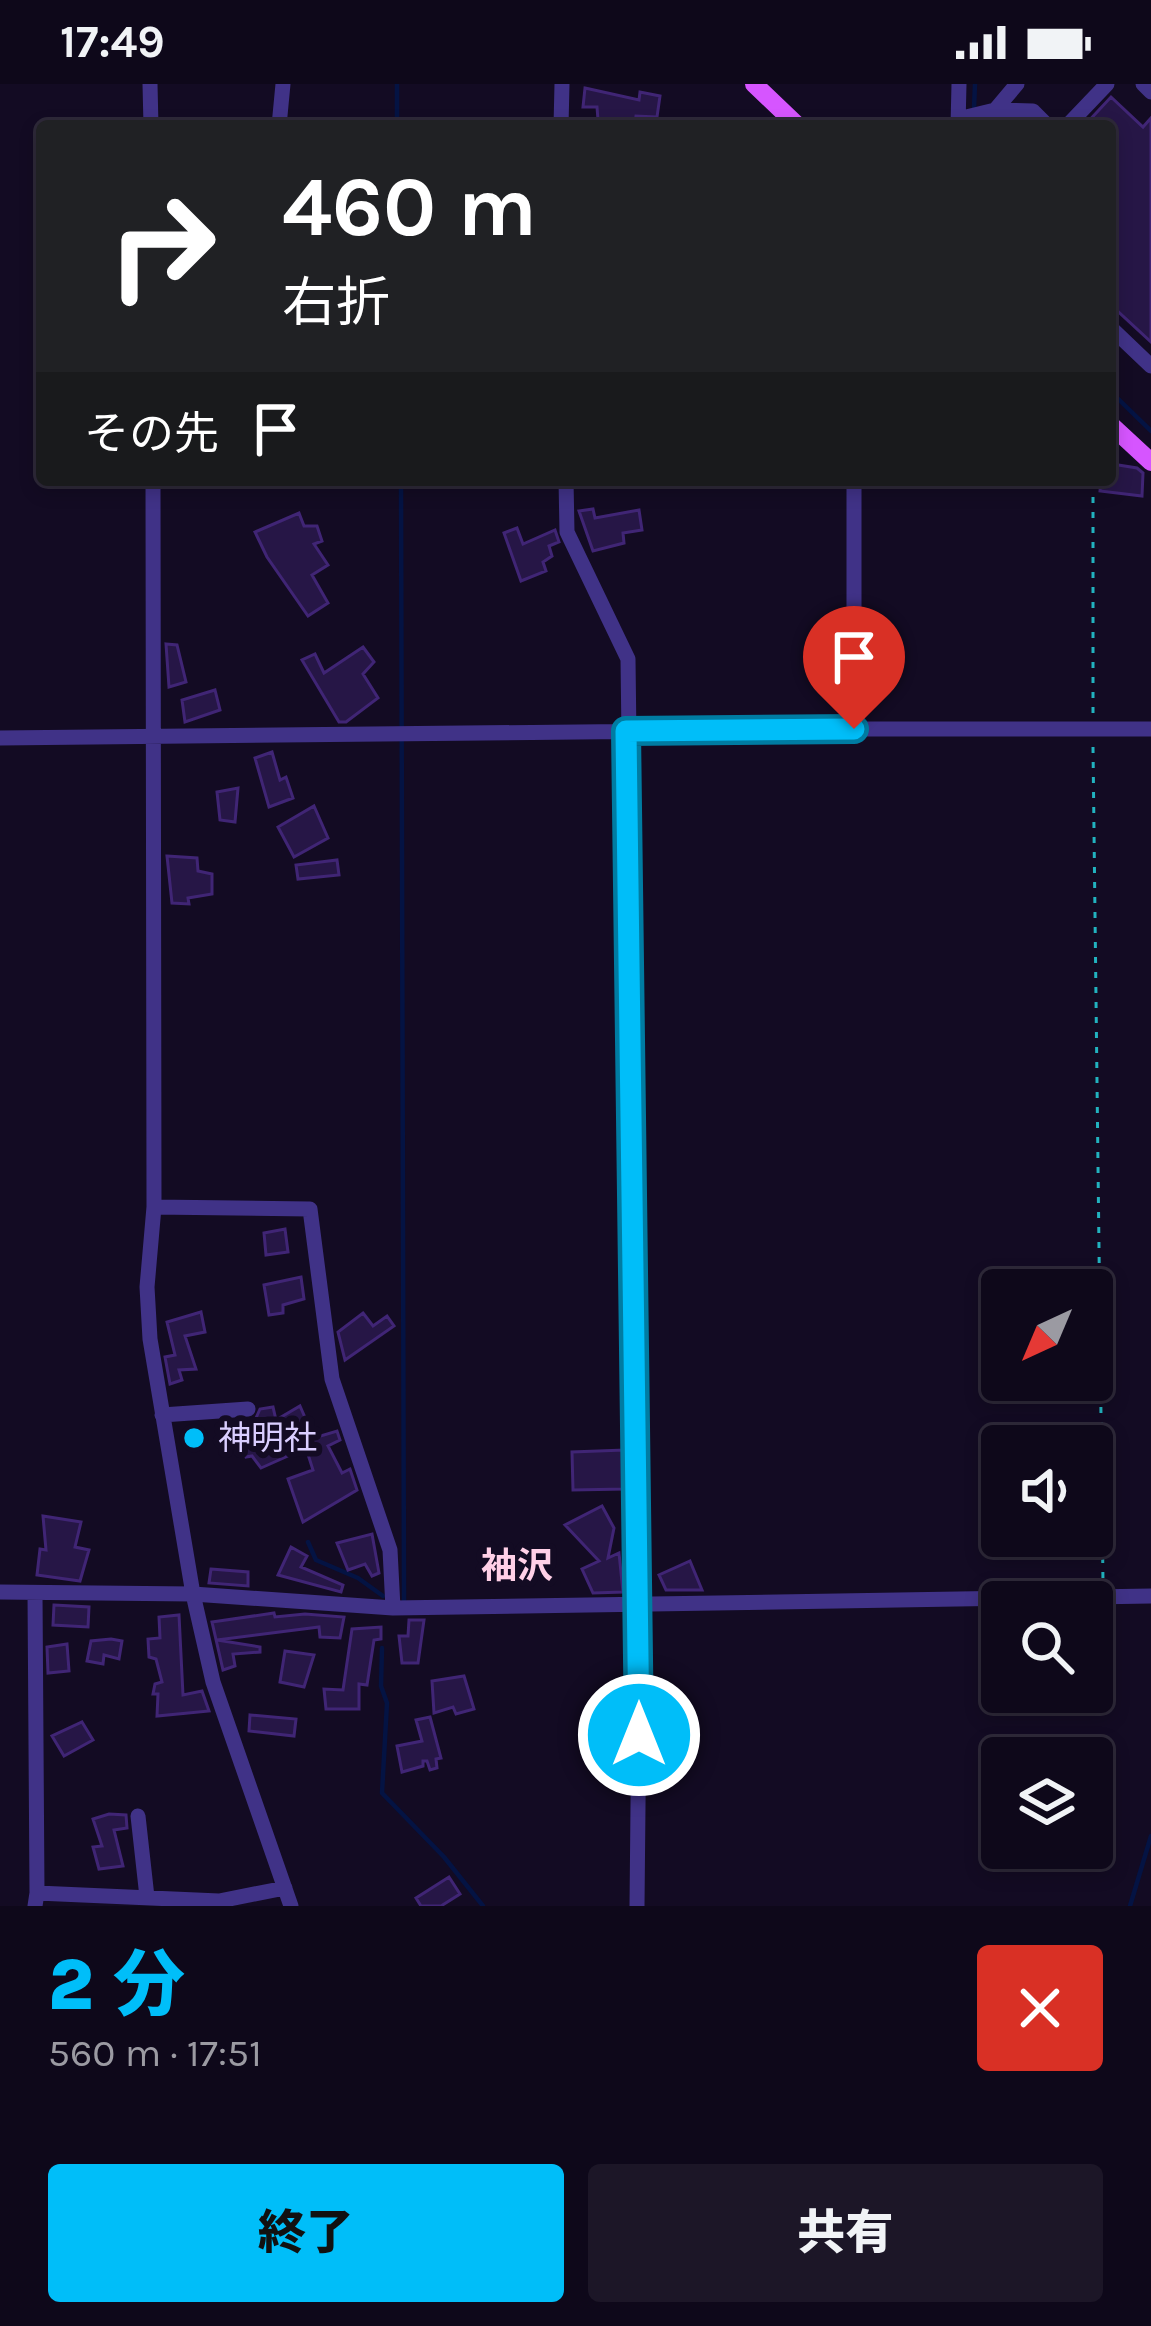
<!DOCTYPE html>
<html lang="ja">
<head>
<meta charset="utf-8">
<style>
	:root { --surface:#0e081a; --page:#1c1627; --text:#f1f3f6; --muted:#9b9aa2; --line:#2e2939; --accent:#00bef9 }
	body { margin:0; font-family:Karla,"Noto Sans JP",sans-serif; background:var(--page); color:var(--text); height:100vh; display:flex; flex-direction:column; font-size:45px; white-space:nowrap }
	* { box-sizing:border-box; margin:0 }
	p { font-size:39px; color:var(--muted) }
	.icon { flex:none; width:66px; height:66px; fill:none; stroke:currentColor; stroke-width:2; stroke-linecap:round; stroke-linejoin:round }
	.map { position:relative; height:1822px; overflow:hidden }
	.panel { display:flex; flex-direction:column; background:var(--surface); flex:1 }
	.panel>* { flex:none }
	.top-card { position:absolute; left:36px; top:36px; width:1080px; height:366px; border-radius:12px; box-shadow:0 6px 18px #0003,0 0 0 3px var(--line); background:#202124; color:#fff; overflow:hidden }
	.needle { width:78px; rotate:224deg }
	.buttons { position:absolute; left:981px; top:1185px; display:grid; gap:24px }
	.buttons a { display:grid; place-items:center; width:132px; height:132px; border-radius:12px; background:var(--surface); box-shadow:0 6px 18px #0003,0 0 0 3px var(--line); font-size:60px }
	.pin { position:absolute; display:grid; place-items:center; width:102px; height:102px; color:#fff; margin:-123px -51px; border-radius:50% 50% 50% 0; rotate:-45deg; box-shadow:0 0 12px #0007 }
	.pin .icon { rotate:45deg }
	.me { position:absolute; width:132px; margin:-66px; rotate:0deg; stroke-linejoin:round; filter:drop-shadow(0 0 9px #0008) }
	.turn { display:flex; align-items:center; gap:42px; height:252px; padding:0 48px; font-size:54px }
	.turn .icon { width:156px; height:156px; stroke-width:2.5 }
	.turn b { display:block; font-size:84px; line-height:102px }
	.then { display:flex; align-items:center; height:114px; padding:0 48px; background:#0003; gap:24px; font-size:45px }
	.round { display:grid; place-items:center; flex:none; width:126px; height:126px; border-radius:12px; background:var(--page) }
	.head { display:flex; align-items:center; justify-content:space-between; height:204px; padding:0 48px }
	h1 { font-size:72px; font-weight:800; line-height:90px; color:var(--accent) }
	.action { display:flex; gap:24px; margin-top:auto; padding:24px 48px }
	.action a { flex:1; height:138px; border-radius:12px; background:var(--accent); color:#111; font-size:48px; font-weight:800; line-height:138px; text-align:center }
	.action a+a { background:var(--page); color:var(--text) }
	.status { display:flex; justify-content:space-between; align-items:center; height:84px; padding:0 60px; background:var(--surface); direction:ltr }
	.status svg { height:33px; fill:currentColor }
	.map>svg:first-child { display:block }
</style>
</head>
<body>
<div class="status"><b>17:49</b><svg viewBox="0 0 49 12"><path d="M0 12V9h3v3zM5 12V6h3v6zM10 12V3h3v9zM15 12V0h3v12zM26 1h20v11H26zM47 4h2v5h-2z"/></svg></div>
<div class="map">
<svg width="1151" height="1822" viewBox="0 0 1151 1822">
	<rect width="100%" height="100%" fill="#130b23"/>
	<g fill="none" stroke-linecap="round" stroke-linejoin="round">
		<path stroke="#041343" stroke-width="4.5" d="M397,0V42
			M974,24L975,0
			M1110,307L1151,347
			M401,396L404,1516
			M308,1458L316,1476L358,1494L383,1512
			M382,1564L381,1602L387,1619L382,1709L444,1773L483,1822
			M1130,1822L1151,1752"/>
	</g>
	<path fill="#261646" stroke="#402575" stroke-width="3" d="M585,4L639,16L640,8L660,12L657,33L636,32L635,40L598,36L597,23H583Z
		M1111,13L1143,43L1151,34V258L1110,220V42H1084Z
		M1112,380L1137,384L1143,389L1142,412L1100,407L1101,396H1110Z
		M593,425L595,434L639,426L642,446L623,449L624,459L593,467L579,427Z
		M299,429L304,442H317L322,457L314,460L328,481L312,491L328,519L308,532L267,473L255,448Z
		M517,444L523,460L555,446L559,458L549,462L552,472L543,478L546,487L521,497L504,449Z
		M166,560L177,561L186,598L169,603Z
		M363,563L374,578L363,590L378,614L346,638H339L302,576L315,570L324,589Z
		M215,606L220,626L185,638L182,616Z
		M272,668L280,696L286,693L293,714L269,723L255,674Z
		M238,704L235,738L220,736L217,708Z
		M314,722L328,754L294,773L278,743Z
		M167,772L197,774L198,787L212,790V810L188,814L189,820L172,819Z
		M337,776L339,791L298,795L296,781Z
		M285,1145L288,1168L266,1171L264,1149Z
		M301,1193L304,1215L283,1221V1229L269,1231L264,1201Z
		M201,1228L205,1248L185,1252L196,1285L179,1286L182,1296L170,1300L165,1273L175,1271L167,1238Z
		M363,1229L373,1242L387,1232L394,1242L345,1276L338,1248Z
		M300,1322L314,1354L337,1347L340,1356L328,1362L342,1389L350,1385L357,1406L303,1438L288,1395L313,1386L306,1364L261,1384L252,1372L246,1373L240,1359L257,1351L256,1334L260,1325L273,1323L276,1336Z
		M624,1366V1405L573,1406L572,1368Z
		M602,1422L614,1444L608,1474L619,1469L623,1508L593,1509L582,1485L599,1477L565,1441Z
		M43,1432L81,1438L75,1463L89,1466L80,1497L37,1491L40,1465L46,1466Z
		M372,1450L379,1489L372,1492L365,1480L348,1486L337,1459Z
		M291,1463L307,1472L301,1483L343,1501L341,1508L278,1491Z
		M690,1477L702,1506H666L659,1491Z
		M211,1485L248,1488V1502L209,1499Z
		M54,1521L89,1523L88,1543L53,1541Z
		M274,1529L275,1533L305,1530L344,1533L340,1554L320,1553L319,1543L217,1556L260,1563V1568L233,1570L235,1582L223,1586L212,1538Z
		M179,1531L183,1611L202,1607L209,1627L157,1632L158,1610H153L155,1600L162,1598L156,1575L149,1573L148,1555L160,1554L159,1533Z
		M409,1536H424L418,1579H402L399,1552H408Z
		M381,1543V1555L374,1556L367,1601L359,1600V1625H326L324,1605L343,1606L352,1545Z
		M111,1555L122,1557L119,1575L104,1571L103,1580L87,1577L91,1557Z
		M67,1560L69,1587L48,1589L47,1563Z
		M285,1567L314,1571L304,1603L280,1598Z
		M464,1592L474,1625L456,1630L453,1623L434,1629L432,1597Z
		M250,1631L296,1635L294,1652L249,1647Z
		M430,1633L441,1674L436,1675L437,1684L430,1686L427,1677H423V1682L402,1688L397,1662L422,1657L416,1636Z
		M82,1638L93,1656L64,1672L52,1652Z
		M109,1730L126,1731L127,1744L114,1746L123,1782L99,1785L93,1763L102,1762L93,1735Z
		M449,1793L460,1810L441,1822H421L416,1814Z"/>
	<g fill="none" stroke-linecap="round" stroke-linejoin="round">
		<path stroke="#22b3bf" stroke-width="3" stroke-dasharray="6 9" stroke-linecap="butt" d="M1093,629V396
			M1093,663L1103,1499"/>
		<path stroke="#403287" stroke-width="15" d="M150,0L151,42
			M1143,0L1151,8
			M995,26L1017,0
			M958,35L995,26L1033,27
			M279,42L283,0
			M561,42L562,0
			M958,42L959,0
			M1025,42L1033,27L1048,42
			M1067,42L1107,0
			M1110,243L1151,282
			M153,396L154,1123L147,1203L150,1255L193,1510L213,1598L291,1822
			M566,396L567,448L628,575L640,1522L637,1822
			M854,645V396
			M0,654L854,645H1151
			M154,1123L310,1125L332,1295L390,1466L393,1524
			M162,1331L248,1325
			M0,1508L193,1510L393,1524L1151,1512
			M35,1509L37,1809
			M138,1732L147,1813
			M35,1822L37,1809L219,1817L285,1804"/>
		<path stroke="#d655ff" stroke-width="18" d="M754,0L798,42
			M1110,340L1151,378"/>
	</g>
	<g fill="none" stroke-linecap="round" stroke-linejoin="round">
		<defs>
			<path id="route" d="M639,1651L626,647L854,645"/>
		</defs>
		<use href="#route" stroke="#007ca2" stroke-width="30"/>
		<use href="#route" stroke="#00bef9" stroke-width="21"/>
	</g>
	<circle fill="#00bef9" stroke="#130b23" stroke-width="4.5" cx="194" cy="1354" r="12"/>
	<g text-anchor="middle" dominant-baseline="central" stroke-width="12" stroke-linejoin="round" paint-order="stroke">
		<g font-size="33" fill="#daceff" stroke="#130b23" text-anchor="start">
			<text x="218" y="1354">神明社</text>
		</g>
		<g font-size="36" font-weight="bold" fill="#ffd0e7" stroke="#130b23">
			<text x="517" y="1482">袖沢</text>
		</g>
	</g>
</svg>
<div class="buttons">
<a><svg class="needle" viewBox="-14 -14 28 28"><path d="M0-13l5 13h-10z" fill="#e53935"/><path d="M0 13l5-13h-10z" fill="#9b9aa2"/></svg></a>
<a><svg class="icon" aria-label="sound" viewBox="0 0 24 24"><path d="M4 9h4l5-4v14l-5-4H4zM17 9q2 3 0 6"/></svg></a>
<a><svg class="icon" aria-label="search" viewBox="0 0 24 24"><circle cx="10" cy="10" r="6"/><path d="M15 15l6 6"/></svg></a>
<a><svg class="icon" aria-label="layers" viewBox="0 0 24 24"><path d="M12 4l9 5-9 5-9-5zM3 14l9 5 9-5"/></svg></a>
</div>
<div class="pin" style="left:854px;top:645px;background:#d93025"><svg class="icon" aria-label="arrive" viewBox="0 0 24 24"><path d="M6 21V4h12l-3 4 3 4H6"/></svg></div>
<svg class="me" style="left:639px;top:1651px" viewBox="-20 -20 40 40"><circle r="17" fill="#00bef9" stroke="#fff" stroke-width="3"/><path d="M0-11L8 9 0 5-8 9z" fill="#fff"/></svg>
<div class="top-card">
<div class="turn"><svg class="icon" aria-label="right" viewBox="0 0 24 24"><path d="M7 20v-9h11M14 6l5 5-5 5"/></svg><div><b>460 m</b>右折</div></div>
<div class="then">その先<svg class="icon" aria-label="arrive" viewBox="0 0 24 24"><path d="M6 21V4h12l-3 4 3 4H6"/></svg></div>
</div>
</div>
<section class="panel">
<div class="head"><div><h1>2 分</h1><p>560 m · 17:51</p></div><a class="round" style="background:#d93025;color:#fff"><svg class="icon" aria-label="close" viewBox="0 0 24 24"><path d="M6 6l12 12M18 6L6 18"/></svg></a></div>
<div class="action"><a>終了</a><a>共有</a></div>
</section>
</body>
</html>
